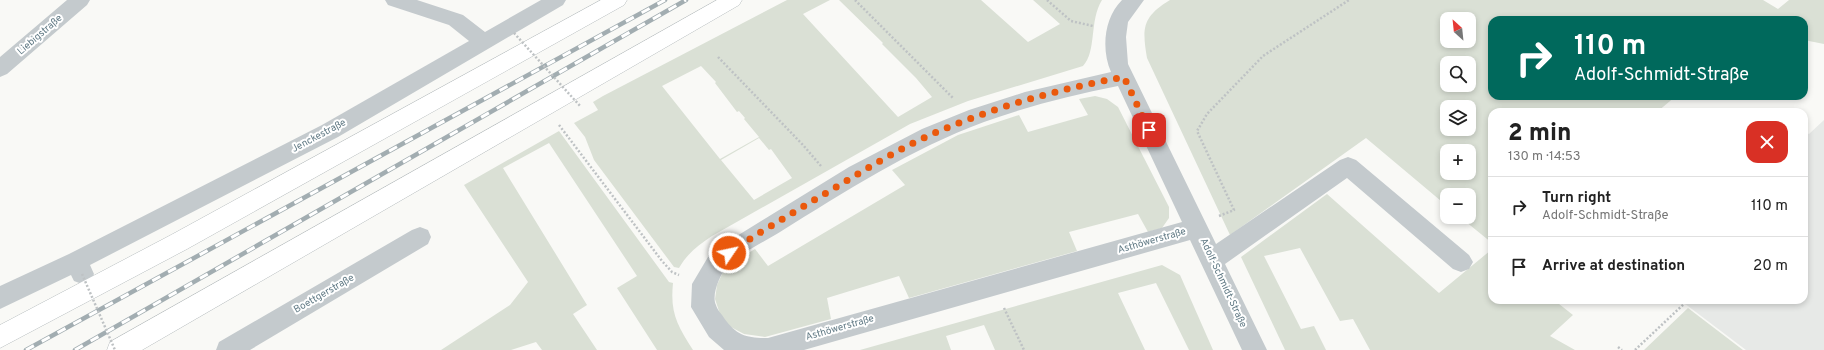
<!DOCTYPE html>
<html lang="en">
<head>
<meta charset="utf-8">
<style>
	:root { --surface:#fff; --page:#f6f6f6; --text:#222; --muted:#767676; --line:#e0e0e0 }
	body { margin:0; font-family:Overpass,sans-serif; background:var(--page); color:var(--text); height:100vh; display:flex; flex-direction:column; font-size:15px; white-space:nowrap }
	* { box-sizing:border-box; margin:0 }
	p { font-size:13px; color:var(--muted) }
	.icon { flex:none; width:22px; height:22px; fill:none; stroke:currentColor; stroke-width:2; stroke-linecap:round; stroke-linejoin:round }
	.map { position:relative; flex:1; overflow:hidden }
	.panel { position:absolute; left:1488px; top:108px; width:320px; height:196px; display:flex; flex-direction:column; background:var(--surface); border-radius:12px; box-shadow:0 2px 6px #0003 }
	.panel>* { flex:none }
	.hud { position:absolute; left:1488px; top:16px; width:320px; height:84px; border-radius:12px; box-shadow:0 2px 6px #0003; background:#00695c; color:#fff; overflow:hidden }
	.needle { width:26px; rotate:333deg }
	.buttons { position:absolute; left:1440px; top:12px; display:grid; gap:8px }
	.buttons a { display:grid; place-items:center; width:36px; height:36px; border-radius:8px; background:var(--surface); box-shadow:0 2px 6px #0003; font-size:20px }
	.pin { position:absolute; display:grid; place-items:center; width:34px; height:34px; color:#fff; margin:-17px; border-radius:8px; box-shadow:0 2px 6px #0006 }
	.me { position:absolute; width:44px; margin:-22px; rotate:56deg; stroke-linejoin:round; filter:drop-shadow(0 0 3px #0008) }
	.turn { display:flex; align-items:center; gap:14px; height:84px; padding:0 20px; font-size:18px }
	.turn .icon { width:52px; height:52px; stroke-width:2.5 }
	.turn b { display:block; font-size:28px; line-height:34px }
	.round { display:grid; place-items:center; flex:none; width:42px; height:42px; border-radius:12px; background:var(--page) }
	.headline { display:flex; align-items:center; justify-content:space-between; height:68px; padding:0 20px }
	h1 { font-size:24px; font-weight:800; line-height:30px }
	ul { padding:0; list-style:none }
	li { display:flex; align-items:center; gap:12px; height:60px; padding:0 20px; border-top:1px solid var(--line) }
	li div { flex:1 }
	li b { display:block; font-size:15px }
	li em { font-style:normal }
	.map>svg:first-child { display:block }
</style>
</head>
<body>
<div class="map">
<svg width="1824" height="350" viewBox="0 0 1824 350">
	<rect width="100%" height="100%" fill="#f9f9f6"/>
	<path fill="#e7e9e7" d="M1824,120V350H1746L1680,300H1804V133L1805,132L1809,134Z"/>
	<path fill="#dae0d5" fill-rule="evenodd" d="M787,0H830L803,14L898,117L932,97L916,78L882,44L883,43L839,0H981L1028,42L1060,24L1033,0H1102C1089,21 1097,51 1083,66L968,101L910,124L712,236C698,245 687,254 679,268L674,267L594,160L585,137L574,123L598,110L593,102L603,96ZM701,66L716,82L715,83L737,112L739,111L745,118L744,119L759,137L720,159L662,86ZM759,138L769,150L771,149L792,178L754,200L721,160Z
		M1170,0H1763L1778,9L1789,0H1824V44L1804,40V20H1492V96H1676L1657,112H1492V243L1460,217H1469V195H1447V206L1366,138L1230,235L1147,58C1142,28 1142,17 1170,0ZM1447,19H1469V41H1447ZM1447,63H1469V85H1447ZM1447,107H1469V129H1447ZM1447,151H1469V173H1447Z
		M1095,96L1107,99L1118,107L1169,207V218L1162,228L1148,232L1138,214L1069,232L1077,251L909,298L899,276L827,298L831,319L765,337L744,334L729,326L720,314L715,299L717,285L723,272L735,261L755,249L768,266L905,185L892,170L958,135L1019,115L1028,132L1088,115L1079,99Z
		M559,131L669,282L673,283C670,313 677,325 693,350H657L617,288L637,276L549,143L503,168L587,305L573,314L597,350H542L536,342L511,350H441L510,305L528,282L464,185Z
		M1327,194L1439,293L1491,250L1492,300H1554L1573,315L1550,336L1575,350H1370L1353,319L1340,321L1300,248L1264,256L1301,329L1314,326L1326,350H1285L1241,257Z
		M1162,265L1180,275L1213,350H1189L1156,283L1118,293L1145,350H995L984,325L946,336L951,350H860Z
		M1688,308L1743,350H1644Z"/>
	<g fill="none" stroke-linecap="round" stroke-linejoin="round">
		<defs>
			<path id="highway" d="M601,0H627L624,5L187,249L0,348V325L171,235Z
				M717,0H742L739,5L142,350H107L110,342Z"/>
		</defs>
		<use href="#highway" stroke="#b7bdbf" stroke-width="1"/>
		<path stroke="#bec2c4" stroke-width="2.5" stroke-dasharray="2 2" stroke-linecap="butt" d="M855,0L954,99
			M1047,0L1071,21L1093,26
			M718,57L803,145L821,166
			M559,125L662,261L672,272L679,275
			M1219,216L1234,210L1197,131L1207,114L1263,56L1349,0
			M1004,308L1024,350
			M1618,347L1622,350
			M1635,350L1685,303"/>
		<path fill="#c4cacd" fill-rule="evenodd" d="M67,0H90L87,5L7,74L0,77V57Z
			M385,0H417L463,15L485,32L541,0H566L563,5L338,137L90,265L94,274L90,281L82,284L74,281L71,275L0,309V286L69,254L322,125L469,41L449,25L388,5Z
			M1122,0H1144L1128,22L1126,37L1128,64L1216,244L1340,160L1348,157L1356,160L1469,255L1473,262L1469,269L1461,272L1453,269L1347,178L1225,264L1267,350H1242L1190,240L804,350H724L709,337L691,307L692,284L711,252L849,167L922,129L969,110L1025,92L1111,72C1101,49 1104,18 1122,0ZM1118,86L1182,222L768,338C747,338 737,336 724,318C722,314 717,310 716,305C711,295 720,275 727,266C736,256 767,240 780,232C846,191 911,149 984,122C1028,106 1073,95 1118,86Z
			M420,227L428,230L431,237L428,244L250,350H216L219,342L412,230Z"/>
		<use href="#highway" fill="#fff" fill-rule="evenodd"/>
		<defs>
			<path id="rail" d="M26,350L665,0
				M75,350L686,0"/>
		</defs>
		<use href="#rail" stroke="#a2adb1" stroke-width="4.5"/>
		<use href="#rail" stroke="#fff" stroke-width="3" stroke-dasharray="9" stroke-linecap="butt"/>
		<path stroke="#bec2c4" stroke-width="2.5" stroke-dasharray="2 2" stroke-linecap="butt" d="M514,33L581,107
			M82,274L115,350"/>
	</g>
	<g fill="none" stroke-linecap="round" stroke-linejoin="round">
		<path stroke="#ea580c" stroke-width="7" stroke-dasharray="0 12.6" d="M729,253C754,235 782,220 809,203C849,180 888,154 930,135C991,108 1058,89 1124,77L1149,130"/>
	</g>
	<g text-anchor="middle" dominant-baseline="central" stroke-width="4" stroke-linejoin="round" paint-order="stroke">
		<g font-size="10" fill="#617a85" stroke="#fff">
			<text transform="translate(40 35) rotate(-41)">Liebigstraße</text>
			<text transform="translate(319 136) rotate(-28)">Jenckestraße</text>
			<text transform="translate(1152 241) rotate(-16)">Asthöwerstraße</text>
			<text transform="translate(1223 283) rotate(65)">Adolf-Schmidt-Straße</text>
			<text transform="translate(324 294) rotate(-30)">Boettgerstraße</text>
			<text transform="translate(840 328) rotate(-16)">Asthöwerstraße</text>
		</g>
	</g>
</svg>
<div class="buttons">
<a><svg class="needle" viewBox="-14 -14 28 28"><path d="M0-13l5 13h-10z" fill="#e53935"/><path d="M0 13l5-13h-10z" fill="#767676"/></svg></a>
<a><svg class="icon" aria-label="search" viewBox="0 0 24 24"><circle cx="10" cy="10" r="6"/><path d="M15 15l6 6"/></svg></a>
<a><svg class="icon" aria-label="layers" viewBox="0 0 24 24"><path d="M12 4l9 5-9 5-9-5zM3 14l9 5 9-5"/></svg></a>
<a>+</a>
<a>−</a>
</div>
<div class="pin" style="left:1149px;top:130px;background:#d93025"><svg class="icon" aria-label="arrive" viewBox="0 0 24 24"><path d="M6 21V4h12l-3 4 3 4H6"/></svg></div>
<svg class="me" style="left:729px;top:253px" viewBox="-20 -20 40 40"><circle r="17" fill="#ea580c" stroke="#fff" stroke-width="3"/><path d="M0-11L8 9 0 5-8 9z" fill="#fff"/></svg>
<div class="hud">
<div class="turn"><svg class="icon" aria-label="right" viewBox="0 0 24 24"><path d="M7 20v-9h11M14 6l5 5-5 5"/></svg><div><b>110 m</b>Adolf-Schmidt-Straße</div></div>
</div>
<section class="panel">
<div class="headline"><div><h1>2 min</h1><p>130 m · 14:53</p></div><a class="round" style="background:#d93025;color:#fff"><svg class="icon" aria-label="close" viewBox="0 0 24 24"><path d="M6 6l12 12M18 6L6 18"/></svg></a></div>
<ul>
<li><svg class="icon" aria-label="right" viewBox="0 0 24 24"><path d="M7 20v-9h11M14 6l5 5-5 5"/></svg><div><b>Turn right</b><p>Adolf-Schmidt-Straße</p></div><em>110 m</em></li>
<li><svg class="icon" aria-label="arrive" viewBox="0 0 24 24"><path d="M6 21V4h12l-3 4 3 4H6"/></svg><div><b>Arrive at destination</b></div><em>20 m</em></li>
</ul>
</section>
</div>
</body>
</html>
